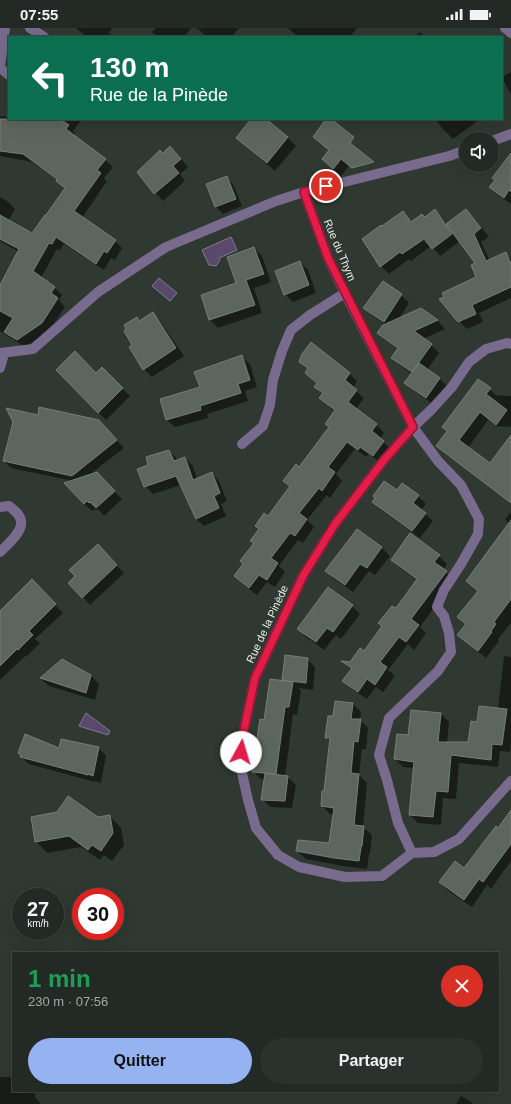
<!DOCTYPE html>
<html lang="fr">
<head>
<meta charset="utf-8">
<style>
	:root { --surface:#232a25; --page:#2b322d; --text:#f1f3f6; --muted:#a3a7a7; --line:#404642; --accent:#95b2f1 }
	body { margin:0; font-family:Helvetica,sans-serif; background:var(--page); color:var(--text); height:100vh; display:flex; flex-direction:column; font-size:15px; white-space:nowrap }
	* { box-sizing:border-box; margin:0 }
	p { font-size:13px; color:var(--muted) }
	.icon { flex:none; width:22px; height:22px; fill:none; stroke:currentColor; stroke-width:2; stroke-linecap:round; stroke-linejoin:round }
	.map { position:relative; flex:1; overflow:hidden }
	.drawer { position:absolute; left:12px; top:924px; width:487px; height:140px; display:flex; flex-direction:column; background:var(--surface); border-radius:0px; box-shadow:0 4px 16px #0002,0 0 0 1px var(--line) }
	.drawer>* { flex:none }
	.banner { position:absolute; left:8px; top:8px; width:495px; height:84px; border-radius:0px; box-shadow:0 4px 16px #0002,0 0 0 1px var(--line); background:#0b6e4f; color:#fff; overflow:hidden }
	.fabs { position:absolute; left:459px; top:104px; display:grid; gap:8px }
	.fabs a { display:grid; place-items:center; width:40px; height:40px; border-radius:50%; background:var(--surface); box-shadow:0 4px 16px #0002,0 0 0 1px var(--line); font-size:20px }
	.speed { position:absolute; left:12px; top:860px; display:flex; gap:8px; font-size:20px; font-weight:700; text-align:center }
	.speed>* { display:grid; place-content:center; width:52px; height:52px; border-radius:50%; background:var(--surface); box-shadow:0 4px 16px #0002,0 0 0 1px var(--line); line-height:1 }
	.speed small { font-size:10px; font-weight:400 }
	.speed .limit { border:6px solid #d22; background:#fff; color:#111 }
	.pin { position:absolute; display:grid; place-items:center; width:34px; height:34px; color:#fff; margin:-17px; border:2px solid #fff; border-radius:50%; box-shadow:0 1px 4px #0007 }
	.me { position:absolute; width:44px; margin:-22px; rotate:6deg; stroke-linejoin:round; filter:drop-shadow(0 0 3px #0008) }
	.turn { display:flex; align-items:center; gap:14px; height:84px; padding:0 16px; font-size:18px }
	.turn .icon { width:52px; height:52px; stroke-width:2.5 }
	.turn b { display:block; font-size:28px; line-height:34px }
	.round { display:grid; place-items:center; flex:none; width:42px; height:42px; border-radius:21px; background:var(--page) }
	.summary { display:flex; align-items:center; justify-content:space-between; height:68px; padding:0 16px }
	h1 { font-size:24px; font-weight:700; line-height:30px; color:#1e9e55 }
	.button { display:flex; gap:8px; margin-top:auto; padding:8px 16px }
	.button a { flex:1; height:46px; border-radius:24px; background:var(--accent); color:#111; font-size:16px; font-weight:700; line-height:46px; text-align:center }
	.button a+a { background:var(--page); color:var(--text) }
	.status { display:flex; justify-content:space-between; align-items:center; height:28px; padding:0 20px; background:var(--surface); direction:ltr }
	.status svg { height:11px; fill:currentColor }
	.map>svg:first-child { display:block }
</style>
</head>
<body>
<div class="status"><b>07:55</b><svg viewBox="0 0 49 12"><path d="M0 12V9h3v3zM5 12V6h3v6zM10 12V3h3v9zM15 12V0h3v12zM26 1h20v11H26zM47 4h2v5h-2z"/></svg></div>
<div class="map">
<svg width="511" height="1076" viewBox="0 0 511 1076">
	<rect width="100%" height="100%" fill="#2f3831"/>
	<path fill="#57486c" stroke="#827a92" d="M231,209L237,222L219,230L220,232L216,238L209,237L202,222Z
		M159,250L177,265L170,273L152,258Z
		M86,685L110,703L108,707L79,698Z"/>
	<path fill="#0007" d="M76,0H112L109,5L114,9H87Z
		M156,0H191L184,9H157L152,4Z
		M197,0H239L231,9H207Z
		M288,0H357L350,9H298Z
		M420,4L425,9H413Z
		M511,44V67L502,49Z
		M0,88L9,89V91H82L73,103L75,106L73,108L105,132L113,139L104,150L107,153L82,190L115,213L122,220L115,232L111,230L104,242L64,216L59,223L57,221L41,250L55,260L62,267L59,272L65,279L49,303L25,319L0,303V267L19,224L0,213V169L7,173L15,181L8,193L33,207L47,189L65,161L57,153L58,152L32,134L0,128Z
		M252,91H265L288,110L296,118L275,143L245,118L237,110Z
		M435,91H480L453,111L442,100Z
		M334,117L353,133L341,148L323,131Z
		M163,126L178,127L188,139L180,146L185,153L163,173L138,145Z
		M511,136V176L498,167L491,159Z
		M226,149L233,156L242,178L223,186L216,179L207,156Z
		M435,182L442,190L447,197L466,182L474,190L489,209L481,214L490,233L506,226L510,230L511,229V270L479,285L483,294L467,301L459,293L478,250L477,235L460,213L440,228L431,218L411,233L409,231L389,246L381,238L382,199L403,184L412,194L425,190Z
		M254,220L262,228L271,254L254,260L262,285L218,300L210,292L202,268L237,256Z
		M300,234L308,242L316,265L293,274L285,266Z
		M401,267L409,275L399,291L421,281L438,293L445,301L423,311L431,317L439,325L427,342L440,351L448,359L434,377L413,362L405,354L412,346L401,338L392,330L398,321L386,312L378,304L386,297L373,288L365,280Z
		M153,285L160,293L184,328L152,349L144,341L134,317L136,290L140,294Z
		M311,316L350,346L357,353L353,360L364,370L356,381L377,397L384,405L380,411L391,421L381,435L369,426L366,429L355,421L336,446L342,453L330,470L327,467L307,492L314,499L303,515L298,512L279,538L285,544L275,559L267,554L257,567L243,556L235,548L244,536L268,489L291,459L284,453L299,440L330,400L335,384L320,370L323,366L315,359L317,356L306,345L309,342L301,333Z
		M242,329L250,336L257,359L245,363L248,373L207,386L208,390L175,399L167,392L161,372L201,360Z
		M102,341L130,368L106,392L57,342L96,347Z
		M478,352L496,367L511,368V399L496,398L488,392L468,420L490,436L511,416V475L446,426L437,418L448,403Z
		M107,401L124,420L88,448L97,446L122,471L104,488L98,481L97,482L95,481L92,483L84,476L73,453L11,440L4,433Z
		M169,423L178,432L185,430L193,438L197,451L212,445L219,453L227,473L221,476L226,488L204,498L196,491L181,457L153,466L145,458L150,438Z
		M402,457L418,468L426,476L421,482L433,493L420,510L380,481L373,474L397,464Z
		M511,484V595L498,611L499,613L486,630L466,614L458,607L466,597L458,589L479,564L467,553L509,496L505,491Z
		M357,502L382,520L390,528L375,547L369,543L353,564L334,551L326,543Z
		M105,525L124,545L90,577L83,569Z
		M439,528L447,536L443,542L454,552L420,599L426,605L414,622L408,616L388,642L395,648L383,664L376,659L367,671L352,661L344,653L352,641L344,634L351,635L364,624L417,552L400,540L392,532Z
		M32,553L63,585L35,611L40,615L26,629L25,628L0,652V588Z
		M352,578L360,586L341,611L336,607L324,622L306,609L298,601Z
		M504,628L511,629V716L510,724L500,723L498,739L459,735L456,771L443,770L441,797L418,795L410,787L414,740L403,739L395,731L409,708L441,686L449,694L447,715H469L477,695L498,681Z
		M307,631L315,639L313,662L298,660L301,663L297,687L293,686L285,748H287L296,757L292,780L270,779L262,771L265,752L261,751L253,743L265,693L286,654L283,652Z
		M63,633L91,648L99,656L95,672L49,658L41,651Z
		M353,676L361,684L360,692L368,700L366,721H362L359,747L367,755L363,799L372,807L370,826H369L367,841L343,838L306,831L297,823L330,816L334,787L330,786L322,778L325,764L331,714L326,709L334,689Z
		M98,720L106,727L101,755L95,753V754L29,736L21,729L60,721Z
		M511,784V833L491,861L487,857L472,879L447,862L440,854L464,842L499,801Z
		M110,788L121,800L124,817L112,833L104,827L100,832L81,819L47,825L36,813L98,790Z
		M0,1049H13V1063H35V1069L41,1076H0Z
		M461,1068L474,1076H456Z"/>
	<path fill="#5c665e" stroke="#757f77" d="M0,91H60L69,97L66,101L106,131L97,142L101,145L74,183L116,212L107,225L104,223L96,236L56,209L52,216L49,215L33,243L55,259L51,265L58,270L42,295L17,312L4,304L13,290L0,283V257L19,221L0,211V187L32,205L45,187H46L65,160L56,153L57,151L23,126L0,123Z
		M251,91H266L288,109L267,135L236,110Z
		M326,91H331L354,109L350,115L374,134L352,140L341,131L333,141L322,131L329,122L313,109Z
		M170,118L181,131L173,138L179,145L154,166L137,144L160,122L163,125Z
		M511,125V164L509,162L504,170L489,159L495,152L492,150Z
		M227,148L236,171L215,179L206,156Z
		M435,181L452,206L432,221L424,211L402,226L400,224L380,239L362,211L381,197L382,198L403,183L411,194L422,186L425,189Z
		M466,181L481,200L474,206L486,233L506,224L511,236V259L472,277L476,286L458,294L439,271L444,269L442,265L476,249L471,237L475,235L446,196Z
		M254,219L264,246L246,252L255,277L209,292L201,267L236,255L227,229Z
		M300,233L309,257L284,267L275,243Z
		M383,253L402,266L384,294L363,280Z
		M421,280L438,292L414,303L432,316L412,344L391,330L398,320L377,305L383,297Z
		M153,284L176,320L143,342L129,319L132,317L124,303L126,301L124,297L137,289L139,293Z
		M311,314L350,345L345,352L357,362L348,374L377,396L372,403L384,413L373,428L360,419L358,422L347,414L328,439L335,444L322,463L319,460L299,485L307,491L295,508L290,505L271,530L278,535L267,552L259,547L249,560L234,548L243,536L240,533L254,515L250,513L259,501L255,498L264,485L268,488L290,458L283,453L296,436L299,439L329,399L325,396L335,382L319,370L323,365L314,359L317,355L305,345L308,340L299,334L302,326Z
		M75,323L96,345L102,339L123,360L98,385L56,342Z
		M242,327L250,352L238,356L241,365L200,378L201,382L166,392L160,371L200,359L194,344Z
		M419,335L440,350L426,370L404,355Z
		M478,351L491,360L486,366L507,382L496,397L480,384L459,412L490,435L511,407V475L436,418L447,403L442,399Z
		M39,379L99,392L117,412L72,448L3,433L13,394L6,380L38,387Z
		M169,422L174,433L185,429L193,452L212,444L220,465L214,468L219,480L196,491L176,448L144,459L137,441L148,437L146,429Z
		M97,444L115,463L96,480L90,474L89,475L87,473L84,476L64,455Z
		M384,453L397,462L402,455L419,467L413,475L426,485L412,503L372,474L375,470L373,468Z
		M511,492V571L494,594L496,596L491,603L492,604L478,623L457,607L466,596L457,589L478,563L466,553Z
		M357,501L382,519L367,540L360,536L345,557L325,543Z
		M410,505L440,527L434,534L447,543L411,591L419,597L412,606L406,614L399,609L380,634L387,639L375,657L367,651L358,664L342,653L352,640L341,633L350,634L360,620L364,623L382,598L378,595L392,578L396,580L417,551L391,532Z
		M98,516L117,537L82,570L68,555L75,548L69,542Z
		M32,551L56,576L29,603L33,607L18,622L17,621L0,638V583Z
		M328,559L353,577L333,604L327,600L316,614L297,601Z
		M285,627L308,630L306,655L282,652Z
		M62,631L91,647L86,665L40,650Z
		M270,651L293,654L289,679H285L276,746L252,744L260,691L264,692Z
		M335,673L353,675L351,691H361L358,714L354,713L351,745L359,746L354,797L364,798L362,818L361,819L359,833L334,830L296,823L298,812L329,815L334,780L321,778L322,763H324L330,710H325L328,688H333Z
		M479,678L507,681L502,717L492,716L491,732L451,727L448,764L436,763L433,789L409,787L414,734L394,731L397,706L408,707L411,682L441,685L438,714H468L471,693L477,694Z
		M25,706L59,720L61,711L99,719L93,748L88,746V747L20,729L21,727L18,725Z
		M265,745L288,748L285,773L261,772Z
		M68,768L98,789L110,787L113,805L101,823L92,817L88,822L69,808L35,814L31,789L57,784Z
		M511,782V816L483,854L479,851L464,872L439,854L455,833L464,840L496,798L498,800Z"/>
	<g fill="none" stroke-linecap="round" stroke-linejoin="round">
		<path stroke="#786b8d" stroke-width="10" d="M5,0L0,40L9,47
			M30,0L44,9
			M505,0L511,5
			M492,113L511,106
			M345,265L413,399L438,433L461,457L479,491L478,506L461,536L444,562L437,579L444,588L449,605L451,624L438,643L389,690L379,727L387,752L398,795L412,825
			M511,316L507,315L486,321L469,334L452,359L432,381L413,399L384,432L335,496L303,548L255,650L244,702L240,736L248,772L256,800L278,827L299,839L345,849L382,848L412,825L434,824L459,811L511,753
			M0,325L33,321L98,264L166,219L276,173L304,164L449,128L466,122
			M0,340L4,326
			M242,416L263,398L270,377L273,352L282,323L291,302L310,287L345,265L328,230L304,164
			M0,479L9,478C14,482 20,486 21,493C23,504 7,517 0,524"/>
	</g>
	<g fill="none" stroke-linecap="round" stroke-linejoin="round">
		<defs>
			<path id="route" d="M241,724L244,702L255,650L303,548L335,496L384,432L413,399L328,230L304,164L326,158"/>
		</defs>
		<use href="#route" stroke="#92132f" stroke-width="10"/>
		<use href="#route" stroke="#e11d48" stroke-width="7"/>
	</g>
	<g text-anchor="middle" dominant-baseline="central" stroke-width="4" stroke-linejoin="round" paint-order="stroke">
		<g font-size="11" fill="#e8eee9" stroke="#2f3831">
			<text transform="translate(340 222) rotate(67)">Rue du Thym</text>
			<text transform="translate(267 596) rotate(-65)">Rue de la Pinède</text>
		</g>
	</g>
</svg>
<div class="fabs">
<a><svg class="icon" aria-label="sound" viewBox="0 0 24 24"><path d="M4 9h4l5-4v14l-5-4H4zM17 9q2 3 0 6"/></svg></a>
</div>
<div class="speed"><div>27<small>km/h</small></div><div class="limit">30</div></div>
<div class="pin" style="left:326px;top:158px;background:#d93025"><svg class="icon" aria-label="arrive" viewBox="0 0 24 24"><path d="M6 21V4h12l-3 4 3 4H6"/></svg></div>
<svg class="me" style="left:241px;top:724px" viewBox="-20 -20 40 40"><circle r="19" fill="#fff"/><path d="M0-13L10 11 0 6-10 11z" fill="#e11d48"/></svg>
<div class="banner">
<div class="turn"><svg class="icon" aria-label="left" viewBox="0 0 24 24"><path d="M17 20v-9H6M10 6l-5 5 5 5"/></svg><div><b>130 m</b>Rue de la Pinède</div></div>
</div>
<section class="drawer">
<div class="summary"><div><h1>1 min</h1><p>230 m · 07:56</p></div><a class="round" style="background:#d93025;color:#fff"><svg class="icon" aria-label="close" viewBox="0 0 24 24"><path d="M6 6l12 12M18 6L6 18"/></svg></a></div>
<div class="button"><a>Quitter</a><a>Partager</a></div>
</section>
</div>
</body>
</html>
